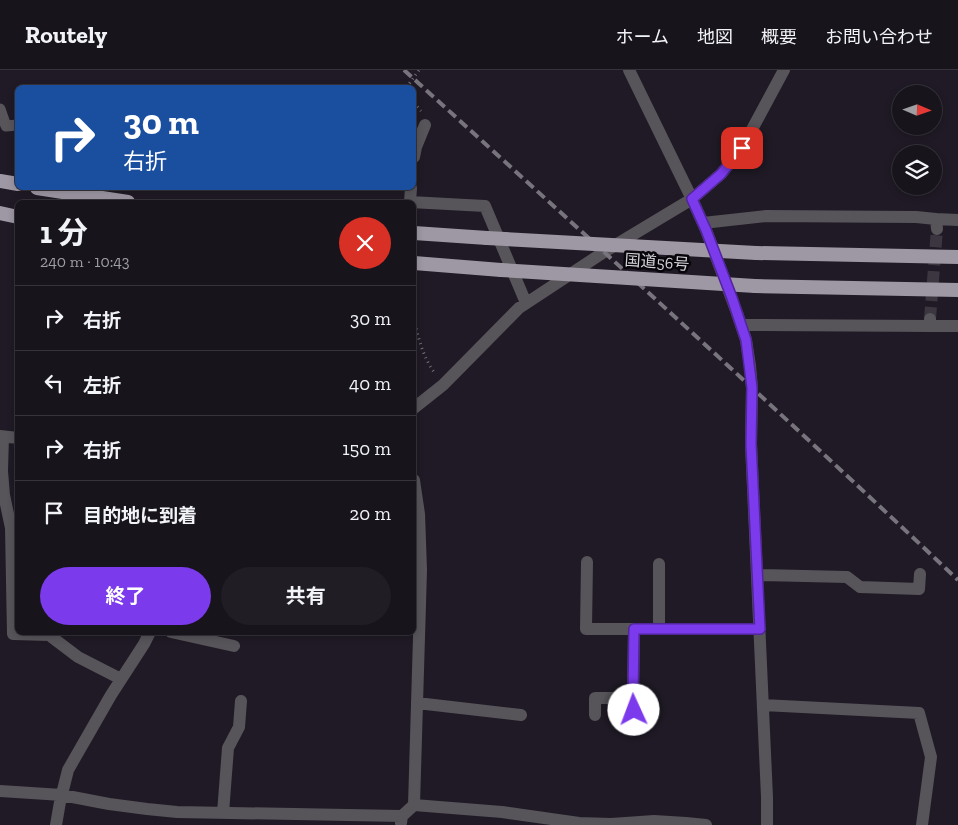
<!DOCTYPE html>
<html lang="ja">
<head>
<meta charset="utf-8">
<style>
	:root { --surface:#17141c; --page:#201d25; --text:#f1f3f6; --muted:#9e9ea3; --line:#36333b; --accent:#7c3aed }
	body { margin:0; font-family:"Zilla Slab","Noto Sans JP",serif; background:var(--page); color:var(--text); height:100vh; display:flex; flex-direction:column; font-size:19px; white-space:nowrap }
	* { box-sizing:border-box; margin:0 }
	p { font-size:16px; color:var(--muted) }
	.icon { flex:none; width:28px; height:28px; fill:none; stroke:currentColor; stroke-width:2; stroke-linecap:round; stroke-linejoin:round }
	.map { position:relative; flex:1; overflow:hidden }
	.drawer { position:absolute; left:15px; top:130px; width:401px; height:435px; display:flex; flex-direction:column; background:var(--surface); border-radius:8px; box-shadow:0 2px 8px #0003,0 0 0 1px var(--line) }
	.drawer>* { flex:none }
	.guide { position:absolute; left:15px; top:15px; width:401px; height:105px; border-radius:8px; box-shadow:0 2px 8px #0003,0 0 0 1px var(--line); background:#1a4fa0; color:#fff; overflow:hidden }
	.needle { width:32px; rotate:92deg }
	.controls { position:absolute; left:892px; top:15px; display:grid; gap:10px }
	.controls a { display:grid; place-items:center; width:50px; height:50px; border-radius:50%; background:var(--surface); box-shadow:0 2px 8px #0003,0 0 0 1px var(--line); font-size:25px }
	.pin { position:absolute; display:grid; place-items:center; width:42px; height:42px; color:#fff; margin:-21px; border-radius:10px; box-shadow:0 2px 8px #0006 }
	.me { position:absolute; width:55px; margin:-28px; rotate:358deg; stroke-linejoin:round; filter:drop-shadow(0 0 4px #0008) }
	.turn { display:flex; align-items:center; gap:18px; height:105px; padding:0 25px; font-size:22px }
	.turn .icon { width:65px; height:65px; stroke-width:2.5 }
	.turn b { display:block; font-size:35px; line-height:42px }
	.round { display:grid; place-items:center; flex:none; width:52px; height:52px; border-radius:26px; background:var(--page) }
	.head { display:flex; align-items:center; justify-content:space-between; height:85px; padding:0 25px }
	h1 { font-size:30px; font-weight:700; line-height:38px }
	.primary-button { display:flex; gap:10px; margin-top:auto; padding:10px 25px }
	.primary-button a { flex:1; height:58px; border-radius:30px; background:var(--accent); color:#fff; font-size:20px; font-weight:700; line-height:58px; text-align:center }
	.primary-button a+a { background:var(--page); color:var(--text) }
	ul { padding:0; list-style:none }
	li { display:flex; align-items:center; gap:15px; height:65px; padding:0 25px; border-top:1px solid var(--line) }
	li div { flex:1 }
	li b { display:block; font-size:19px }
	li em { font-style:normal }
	header { display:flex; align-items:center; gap:30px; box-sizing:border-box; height:70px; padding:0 25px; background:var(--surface); border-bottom:1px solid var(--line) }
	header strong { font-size:24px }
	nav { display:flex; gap:28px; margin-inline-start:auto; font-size:18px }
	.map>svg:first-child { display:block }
</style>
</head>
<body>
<header>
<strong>Routely</strong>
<nav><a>ホーム</a><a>地図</a><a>概要</a><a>お問い合わせ</a></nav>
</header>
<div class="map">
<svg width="958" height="755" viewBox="0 0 958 755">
	<rect width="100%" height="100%" fill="#1f1a25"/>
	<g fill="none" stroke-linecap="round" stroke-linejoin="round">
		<path stroke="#3b3640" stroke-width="12" stroke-dasharray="12 6" stroke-linecap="butt" d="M930,249L937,159"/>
		<path stroke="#76727b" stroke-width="3" stroke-dasharray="1 4" stroke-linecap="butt" d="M408,18L409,14L419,0
			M414,33L421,41
			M414,249C418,267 423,287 434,302"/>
		<path stroke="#57545a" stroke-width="11" d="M0,39L6,56L18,55"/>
		<path stroke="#57545a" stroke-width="12" d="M629,0L692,129L706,160L737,243L746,270L750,296L752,318L751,374L767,727V755
			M414,87L416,77L425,55
			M411,118L410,132L485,136L526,233
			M703,153L766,146L916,147L936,149
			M937,159L936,149L958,150
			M930,249V256H958
			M741,255L930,256
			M414,338L443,315L519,238L604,182L692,129L721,104L742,78L784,0
			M0,366L18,368
			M3,367L2,401L4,425L11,458L13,564L49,565L78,587L121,609
			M587,492L586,559H760
			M757,505L847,507L860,517L919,519L920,504
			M659,559V494
			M171,562L234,576
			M417,633L521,645
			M763,635L919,643L931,687L922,755
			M634,640L633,628L634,559
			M595,645V628H633
			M0,721L62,725L109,734L147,739L177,742L402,746
			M414,735L502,742L579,753L611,754L654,751L686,753L706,755
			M223,743L228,678L239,657L241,631
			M401,753L402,746L414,735L421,500L419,444L414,410
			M56,755L60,732L68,700L111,625L144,574L150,562"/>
		<path stroke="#9e97a4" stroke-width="14" d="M0,111L18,114
			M37,118L128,132
			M0,143L18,147
			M414,163L487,168
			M756,183L958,187
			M414,193L501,200
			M755,216L958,220"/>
		<path stroke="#78747d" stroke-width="4" stroke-dasharray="10 5" stroke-linecap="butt" d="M404,0C590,169 776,338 958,510"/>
		<path stroke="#9e97a4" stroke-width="14" d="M487,168L756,183
			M501,200L755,216"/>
	</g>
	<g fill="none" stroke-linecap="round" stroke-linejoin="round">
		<defs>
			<path id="route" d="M634,640L633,628L634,559H760L751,374L752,318L746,270L732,228L706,160L692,129L721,104L742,78"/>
		</defs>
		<use href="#route" stroke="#51269a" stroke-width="12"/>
		<use href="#route" stroke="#7c3aed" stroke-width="9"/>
	</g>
	<g text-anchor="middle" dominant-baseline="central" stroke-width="5" stroke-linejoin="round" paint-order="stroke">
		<g font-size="16" fill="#d7d3db" stroke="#08060a">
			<text transform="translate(657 192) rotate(4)">国道56号</text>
		</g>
	</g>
</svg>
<div class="controls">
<a><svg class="needle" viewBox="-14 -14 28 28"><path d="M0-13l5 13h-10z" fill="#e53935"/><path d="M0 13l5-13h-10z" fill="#9e9ea3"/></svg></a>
<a><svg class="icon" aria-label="layers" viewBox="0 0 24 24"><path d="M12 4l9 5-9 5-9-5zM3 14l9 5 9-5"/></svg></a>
</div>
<div class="pin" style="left:742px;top:78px;background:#d93025"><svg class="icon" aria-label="arrive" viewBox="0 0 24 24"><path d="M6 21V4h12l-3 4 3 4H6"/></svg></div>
<svg class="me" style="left:634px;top:640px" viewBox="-20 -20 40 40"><circle r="19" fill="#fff"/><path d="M0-13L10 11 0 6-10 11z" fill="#7c3aed"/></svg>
<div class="guide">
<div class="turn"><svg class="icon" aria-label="right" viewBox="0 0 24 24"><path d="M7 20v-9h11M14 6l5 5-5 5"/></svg><div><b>30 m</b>右折</div></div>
</div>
<section class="drawer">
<div class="head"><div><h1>1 分</h1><p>240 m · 10:43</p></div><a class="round" style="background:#d93025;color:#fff"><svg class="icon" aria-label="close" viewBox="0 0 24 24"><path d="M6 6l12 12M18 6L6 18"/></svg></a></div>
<ul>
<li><svg class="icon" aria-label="right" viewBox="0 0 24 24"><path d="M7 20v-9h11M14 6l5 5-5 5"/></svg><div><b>右折</b></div><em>30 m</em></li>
<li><svg class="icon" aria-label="left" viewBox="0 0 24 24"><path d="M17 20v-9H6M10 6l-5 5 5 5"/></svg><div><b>左折</b></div><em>40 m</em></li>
<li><svg class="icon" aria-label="right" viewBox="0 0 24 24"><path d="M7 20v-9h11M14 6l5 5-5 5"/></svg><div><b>右折</b></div><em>150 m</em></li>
<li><svg class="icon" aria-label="arrive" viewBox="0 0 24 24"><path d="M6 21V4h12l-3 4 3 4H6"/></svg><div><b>目的地に到着</b></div><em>20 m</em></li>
</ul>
<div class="primary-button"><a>終了</a><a>共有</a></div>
</section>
</div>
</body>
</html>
